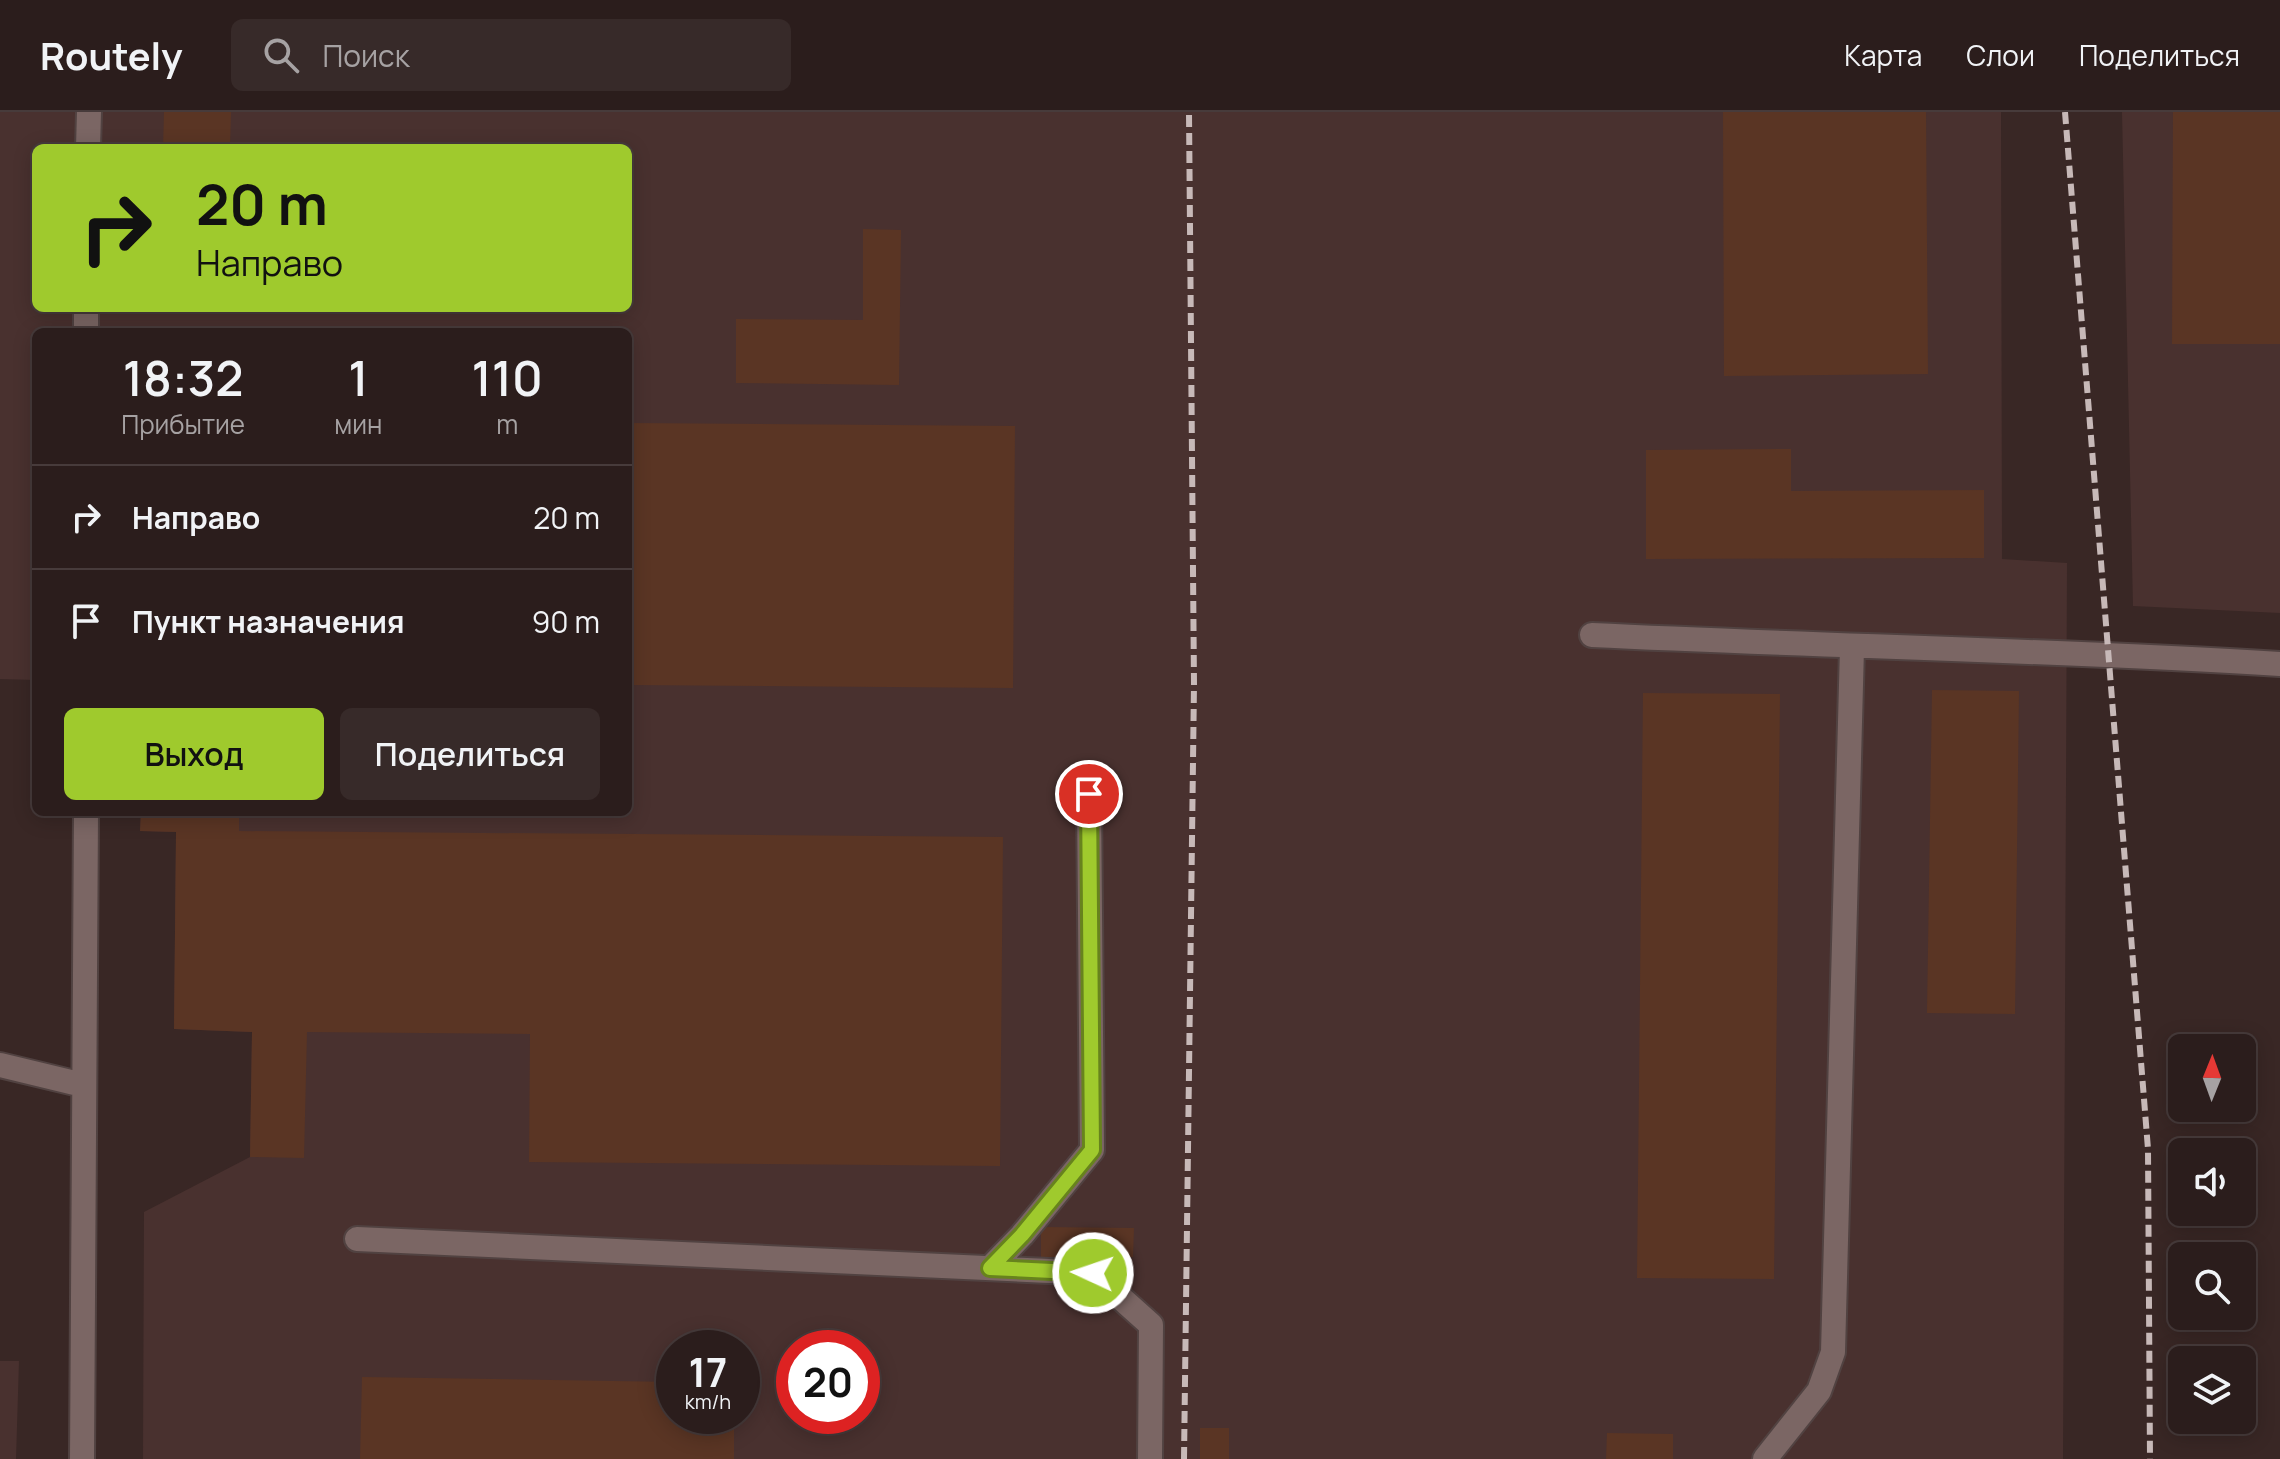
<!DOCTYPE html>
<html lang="ru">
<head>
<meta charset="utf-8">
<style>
	:root { --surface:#2b1d1c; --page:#372a29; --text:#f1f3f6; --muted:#a6a2a3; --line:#473b3b; --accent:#9fca2d }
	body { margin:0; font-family:Manrope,sans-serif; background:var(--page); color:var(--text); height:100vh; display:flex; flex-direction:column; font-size:30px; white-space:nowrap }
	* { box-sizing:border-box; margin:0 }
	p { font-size:26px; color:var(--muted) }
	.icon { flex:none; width:44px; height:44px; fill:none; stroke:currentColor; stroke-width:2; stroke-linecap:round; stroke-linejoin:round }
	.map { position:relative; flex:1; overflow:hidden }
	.details { position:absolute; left:32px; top:216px; width:600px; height:488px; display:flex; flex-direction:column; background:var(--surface); border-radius:12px; box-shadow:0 4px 20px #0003,0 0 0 2px var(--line) }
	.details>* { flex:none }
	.banner { position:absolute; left:32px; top:32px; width:600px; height:168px; border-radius:12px; box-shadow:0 4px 20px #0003,0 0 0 2px var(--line); background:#9fca2d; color:#111; overflow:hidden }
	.needle { width:52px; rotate:1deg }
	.buttons { position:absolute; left:2168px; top:922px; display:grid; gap:16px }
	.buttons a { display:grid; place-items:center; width:88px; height:88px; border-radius:12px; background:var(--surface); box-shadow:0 4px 20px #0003,0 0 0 2px var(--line); font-size:40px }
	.speed { position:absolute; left:656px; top:1218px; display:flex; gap:16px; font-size:40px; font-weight:700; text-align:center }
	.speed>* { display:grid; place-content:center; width:104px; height:104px; border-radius:50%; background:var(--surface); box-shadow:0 4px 20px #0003,0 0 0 2px var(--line); line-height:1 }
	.speed small { font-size:20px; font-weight:400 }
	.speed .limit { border:12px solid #d22; background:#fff; color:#111 }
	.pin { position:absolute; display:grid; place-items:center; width:68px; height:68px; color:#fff; margin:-34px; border:4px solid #fff; border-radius:50%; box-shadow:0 2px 8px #0007 }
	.me { position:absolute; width:88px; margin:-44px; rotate:273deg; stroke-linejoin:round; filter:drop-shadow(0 0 6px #0008) }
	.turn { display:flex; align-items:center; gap:28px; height:168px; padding:0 32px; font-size:36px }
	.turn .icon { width:104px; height:104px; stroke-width:2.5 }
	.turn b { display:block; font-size:56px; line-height:68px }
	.eta { display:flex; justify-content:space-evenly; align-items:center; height:136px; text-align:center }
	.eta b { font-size:48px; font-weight:600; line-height:56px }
	.button { display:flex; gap:16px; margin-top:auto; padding:16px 32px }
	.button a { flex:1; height:92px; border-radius:12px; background:var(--accent); color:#111; font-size:32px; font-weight:600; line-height:92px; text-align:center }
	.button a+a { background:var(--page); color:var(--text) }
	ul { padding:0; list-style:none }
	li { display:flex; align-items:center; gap:24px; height:104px; padding:0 32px; border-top:2px solid var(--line) }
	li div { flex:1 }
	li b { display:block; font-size:30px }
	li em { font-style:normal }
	header { display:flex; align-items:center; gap:48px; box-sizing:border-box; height:112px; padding:0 40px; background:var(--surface); border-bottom:2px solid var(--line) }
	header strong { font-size:38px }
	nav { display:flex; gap:44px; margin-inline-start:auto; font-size:28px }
	.search { width:560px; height:72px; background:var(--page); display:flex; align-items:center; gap:20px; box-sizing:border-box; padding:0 28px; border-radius:12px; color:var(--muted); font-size:30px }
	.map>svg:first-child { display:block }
</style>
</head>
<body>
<header>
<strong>Routely</strong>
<div class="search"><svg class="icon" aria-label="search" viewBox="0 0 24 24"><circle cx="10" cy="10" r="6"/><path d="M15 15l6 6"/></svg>Поиск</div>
<nav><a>Карта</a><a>Слои</a><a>Поделиться</a></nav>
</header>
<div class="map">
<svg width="2280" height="1347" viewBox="0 0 2280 1347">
	<rect width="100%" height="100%" fill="#392725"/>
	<path fill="#49312f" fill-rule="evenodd" d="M0,0H2001L2002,447L2067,451L2063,1347H143L144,1100L250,1045L252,920L174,917L176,720L140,719L141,700H628V220H36V568L0,567ZM36,36H628V196H36ZM674,1236H742V1304H674ZM794,1236H862V1304H794Z
		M2122,0H2280V501L2133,494Z
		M0,1249H19L16,1347H0Z"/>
	<path fill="#5a3524" d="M164,0H231L230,36H163Z
		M1723,0H1926L1928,262L1724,264Z
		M2173,0H2280V232H2172Z
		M863,117L901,118L899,273L736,271V207L863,208Z
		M628,311L1015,314L1013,576L628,573Z
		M1791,337V379L1984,378V446L1646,447V338Z
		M1932,578L2019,579L2015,902L1927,901Z
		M1643,581L1780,582L1774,1167L1637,1166Z
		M141,700H239V719L1003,725L1000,1054L529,1050L530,922L307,920L304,1046L250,1045L252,920L174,917L176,720L140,719Z
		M1041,1115L1134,1116L1133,1145H1041Z
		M362,1265L674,1270V1304H734V1347H360Z
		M1200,1316H1229V1347H1200Z
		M1607,1321L1673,1322V1347H1606Z"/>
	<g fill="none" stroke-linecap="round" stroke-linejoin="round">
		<defs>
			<path id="minor" d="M88,36L89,0
				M86,220V196
				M1592,523C1821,534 2051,538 2280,552
				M0,953L83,973
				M357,1127L1093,1161L1151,1213L1150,1347
				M990,1156L1022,1123L1092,1038L1089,682
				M82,1347L86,700
				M1765,1347L1819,1279L1833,1240L1852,536"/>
		</defs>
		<use href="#minor" stroke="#514241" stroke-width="28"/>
		<use href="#minor" stroke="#7b6664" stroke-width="24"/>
		<path stroke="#c7b9b8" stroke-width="6" stroke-dasharray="12 6" stroke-linecap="butt" d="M2065,0L2148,1037L2150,1347
			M1184,1347L1194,572L1189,0"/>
	</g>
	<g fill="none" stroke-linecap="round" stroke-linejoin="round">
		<defs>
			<path id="route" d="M1089,682L1092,1038L1022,1123L990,1156L1093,1161"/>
		</defs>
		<use href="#route" stroke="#67831d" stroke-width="20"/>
		<use href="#route" stroke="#9fca2d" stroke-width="14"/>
	</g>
</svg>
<div class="buttons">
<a><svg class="needle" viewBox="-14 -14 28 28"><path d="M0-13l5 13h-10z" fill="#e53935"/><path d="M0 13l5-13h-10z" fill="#a6a2a3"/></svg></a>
<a><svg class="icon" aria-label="sound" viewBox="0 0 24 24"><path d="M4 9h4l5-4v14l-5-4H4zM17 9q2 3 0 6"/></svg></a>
<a><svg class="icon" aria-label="search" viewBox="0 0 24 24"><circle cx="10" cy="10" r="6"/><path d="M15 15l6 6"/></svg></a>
<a><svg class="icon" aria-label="layers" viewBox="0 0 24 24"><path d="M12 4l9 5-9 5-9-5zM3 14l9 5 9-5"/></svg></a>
</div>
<div class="speed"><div>17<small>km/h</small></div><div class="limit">20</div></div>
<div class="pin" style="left:1089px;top:682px;background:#d93025"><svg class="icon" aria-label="arrive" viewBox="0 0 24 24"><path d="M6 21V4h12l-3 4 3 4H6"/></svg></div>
<svg class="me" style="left:1093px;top:1161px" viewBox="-20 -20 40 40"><circle r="17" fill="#9fca2d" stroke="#fff" stroke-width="3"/><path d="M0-11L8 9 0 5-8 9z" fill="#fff"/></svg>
<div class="banner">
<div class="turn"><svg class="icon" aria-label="right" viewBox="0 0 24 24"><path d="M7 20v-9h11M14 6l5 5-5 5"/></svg><div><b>20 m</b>Направо</div></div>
</div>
<section class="details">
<div class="eta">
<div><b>18:32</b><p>Прибытие</p></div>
<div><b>1</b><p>мин</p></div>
<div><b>110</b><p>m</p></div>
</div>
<ul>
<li><svg class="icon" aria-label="right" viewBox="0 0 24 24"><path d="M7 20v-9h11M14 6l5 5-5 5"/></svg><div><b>Направо</b></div><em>20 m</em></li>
<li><svg class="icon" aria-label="arrive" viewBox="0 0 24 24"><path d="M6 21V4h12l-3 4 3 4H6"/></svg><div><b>Пункт назначения</b></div><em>90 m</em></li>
</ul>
<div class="button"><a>Выход</a><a>Поделиться</a></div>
</section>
</div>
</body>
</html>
